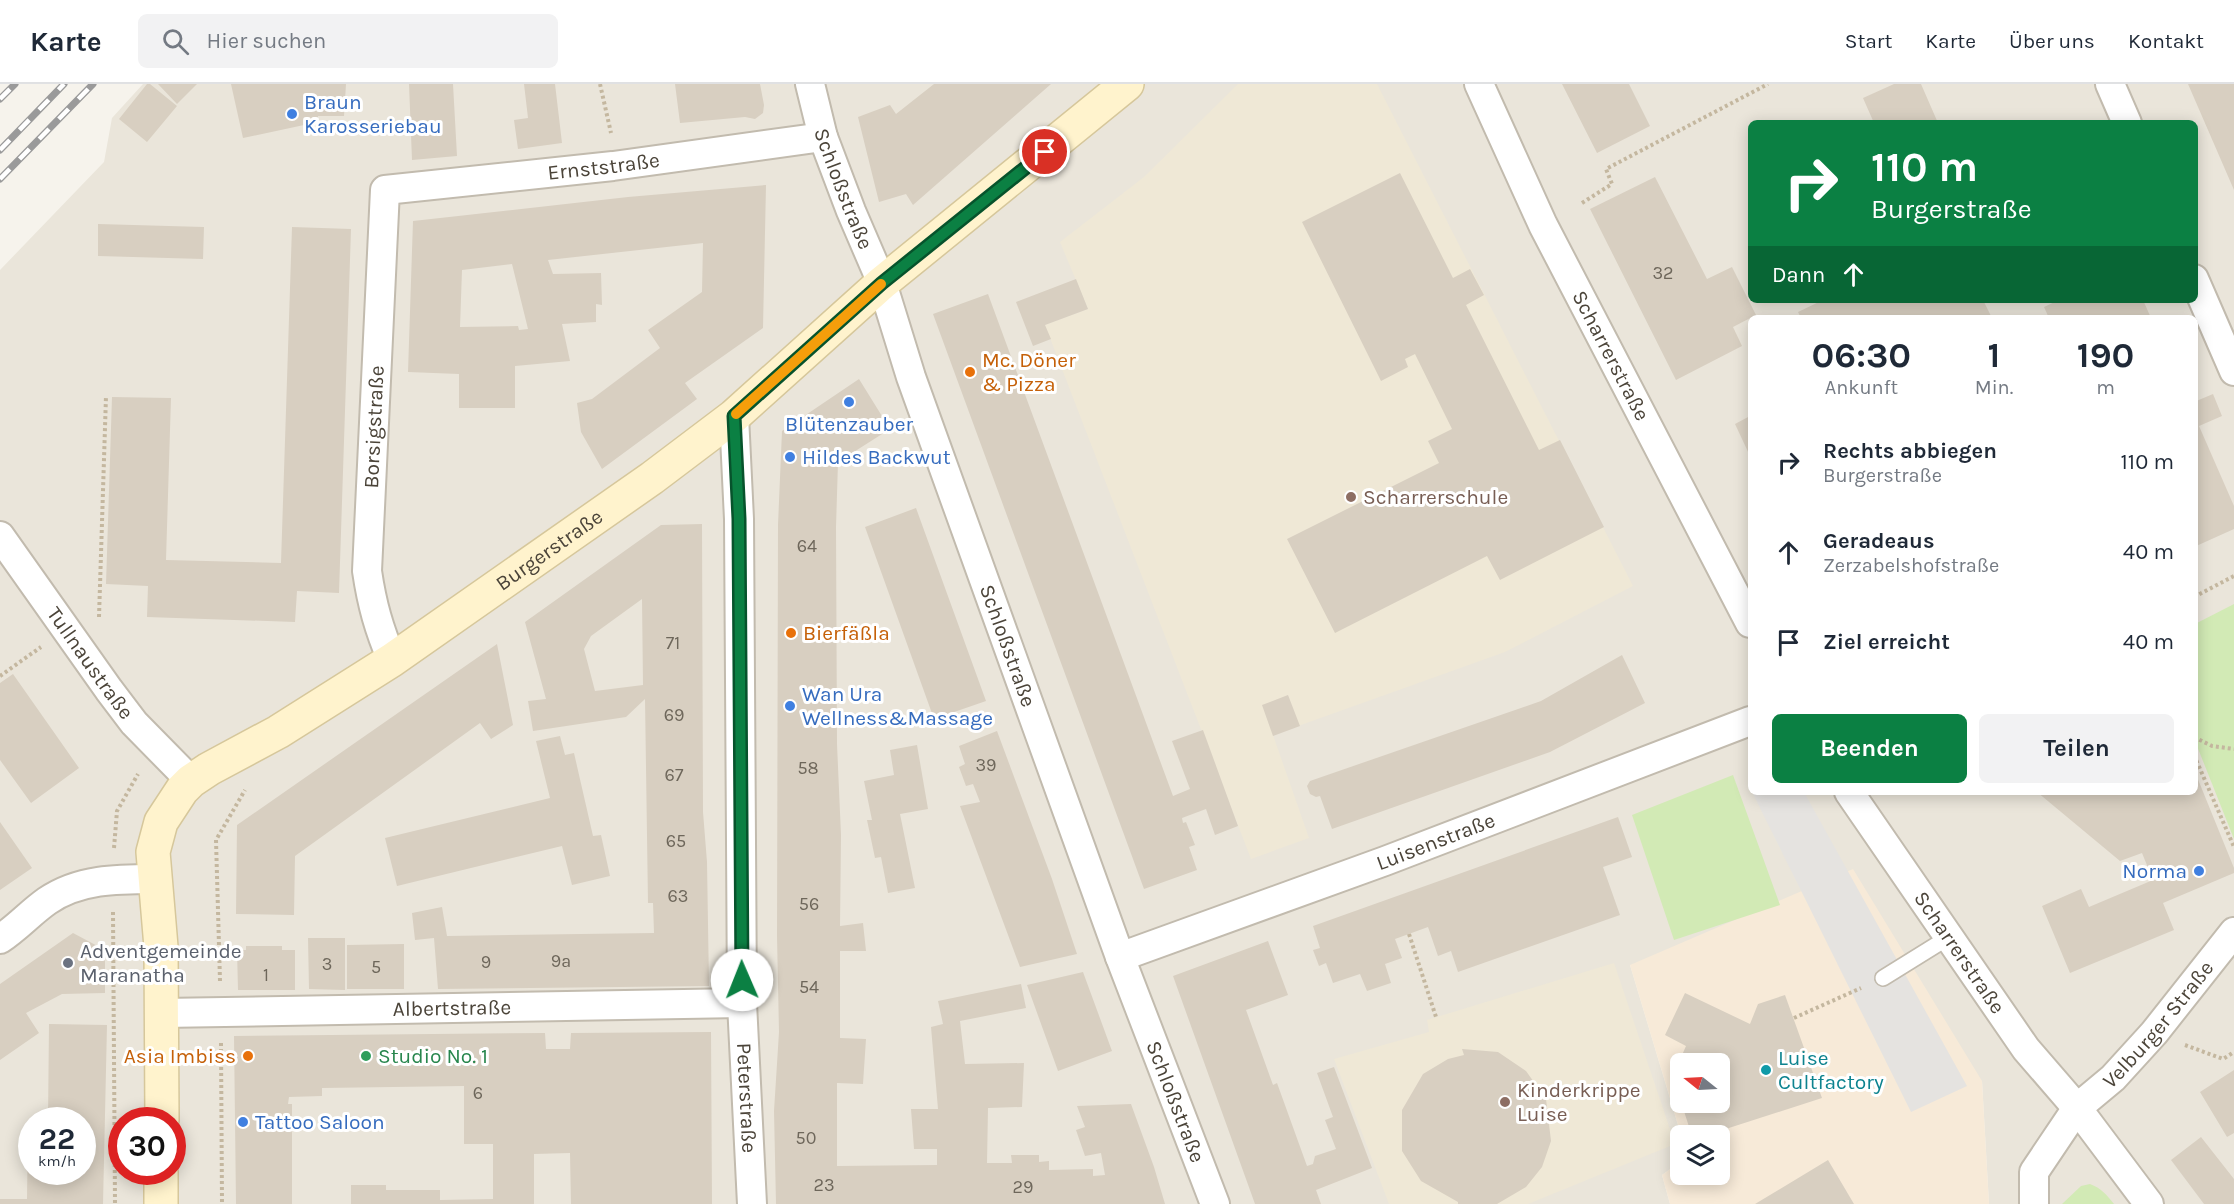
<!DOCTYPE html>
<html lang="de">
<head>
<meta charset="utf-8">
<style>
	:root { --surface:#fff; --page:#f2f2f3; --text:#1f2937; --muted:#747a83; --line:#e0e1e3; --accent:#0b8043 }
	body { margin:0; font-family:Karla,sans-serif; background:var(--page); color:var(--text); height:100vh; display:flex; flex-direction:column; font-size:22px; white-space:nowrap }
	* { box-sizing:border-box; margin:0 }
	p { font-size:20px; color:var(--muted) }
	.icon { flex:none; width:33px; height:33px; fill:none; stroke:currentColor; stroke-width:2; stroke-linecap:round; stroke-linejoin:round }
	.map { position:relative; flex:1; overflow:hidden }
	.side { position:absolute; left:1748px; top:231px; width:450px; height:480px; display:flex; flex-direction:column; background:var(--surface); border-radius:9px; box-shadow:0 3px 15px #0003 }
	.side>* { flex:none }
	.banner { position:absolute; left:1748px; top:36px; width:450px; height:183px; border-radius:9px; box-shadow:0 3px 15px #0003; background:#0b8043; color:#fff; overflow:hidden }
	.needle { width:39px; rotate:288deg }
	.fabs { position:absolute; left:1670px; top:969px; display:grid; gap:12px }
	.fabs a { display:grid; place-items:center; width:60px; height:60px; border-radius:9px; background:var(--surface); box-shadow:0 3px 15px #0003; font-size:30px }
	.speed { position:absolute; left:18px; top:1023px; display:flex; gap:12px; font-size:30px; font-weight:700; text-align:center }
	.speed>* { display:grid; place-content:center; width:78px; height:78px; border-radius:50%; background:var(--surface); box-shadow:0 3px 15px #0003; line-height:1 }
	.speed small { font-size:15px; font-weight:400 }
	.speed .limit { border:9px solid #d22; background:#fff; color:#111 }
	.pin { position:absolute; display:grid; place-items:center; width:51px; height:51px; color:#fff; margin:-26px; border:3px solid #fff; border-radius:50%; box-shadow:0 2px 6px #0007 }
	.me { position:absolute; width:66px; margin:-33px; rotate:359deg; stroke-linejoin:round; filter:drop-shadow(0 0 4px #0008) }
	.turn { display:flex; align-items:center; gap:21px; height:126px; padding:0 24px; font-size:27px }
	.turn .icon { width:78px; height:78px; stroke-width:2.5 }
	.turn b { display:block; font-size:42px; line-height:51px }
	.then { display:flex; align-items:center; height:57px; padding:0 24px; background:#0003; gap:12px; font-size:22px }
	.eta { display:flex; justify-content:space-evenly; align-items:center; height:102px; text-align:center }
	.eta b { font-size:36px; font-weight:700; line-height:42px }
	.action { display:flex; gap:12px; margin-top:auto; padding:12px 24px }
	.action a { flex:1; height:69px; border-radius:9px; background:var(--accent); color:#fff; font-size:24px; font-weight:700; line-height:69px; text-align:center }
	.action a+a { background:var(--page); color:var(--text) }
	ul { padding:0; list-style:none }
	li { display:flex; align-items:center; gap:18px; height:90px; padding:0 24px }
	li div { flex:1 }
	li b { display:block; font-size:22px }
	li em { font-style:normal }
	header { display:flex; align-items:center; gap:36px; box-sizing:border-box; height:84px; padding:0 30px; background:var(--surface); border-bottom:2px solid var(--line) }
	header strong { font-size:28px }
	nav { display:flex; gap:33px; margin-inline-start:auto; font-size:21px }
	.search { width:420px; height:54px; background:var(--page); display:flex; align-items:center; gap:15px; box-sizing:border-box; padding:0 21px; border-radius:9px; color:var(--muted); font-size:22px }
	.map>svg:first-child { display:block }
</style>
</head>
<body>
<header>
<strong>Karte</strong>
<div class="search"><svg class="icon" aria-label="search" viewBox="0 0 24 24"><circle cx="10" cy="10" r="6"/><path d="M15 15l6 6"/></svg>Hier suchen</div>
<nav><a>Start</a><a>Karte</a><a>Über uns</a><a>Kontakt</a></nav>
</header>
<div class="map">
<svg width="2234" height="1120" viewBox="0 0 2234 1120">
	<rect width="100%" height="100%" fill="#f6f3ec"/>
	<path fill="#eae5da" fill-rule="evenodd" d="M143,0H2234V1120H1989L1982,997L1630,881L1681,1051L1680,1078L1662,1091L1670,1120H0V186L104,78L112,34ZM1750,39H2194V216H1750ZM1750,234H2194V708H1750ZM32,1036H82V1088H32ZM122,1036H172V1088H122Z"/>
	<path fill="#f7ead8" fill-rule="evenodd" d="M1853,785L1982,997L1989,1120H1670L1662,1091L1680,1078V1090H1719V1052L1681,1051L1630,881ZM1680,980H1719V1018H1680Z"/>
	<path fill="#efe8d6" d="M1238,0H1377L1633,502L1505,568L1273,651L1309,754L1251,775L1045,241L1088,225L1060,158L1144,93Z
		M1614,879L1675,1060L1528,1120H1389L1334,975L1429,948L1427,936Z"/>
	<path fill="#d2eab5" d="M2234,520V755L2195,657V540Z
		M1733,691L1780,821L1674,856L1632,731Z
		M2090,1100C2101,1104 2107,1111 2114,1120H2062L2081,1102Z"/>
	<path fill="#e5e3e0" d="M1756,708H1804L1967,1002L1911,1028L1753,710Z"/>
	<path fill="#d8cfc1" fill-rule="evenodd" d="M147,0H150L177,22L147,58L119,35Z
		M158,0H197L177,20Z
		M231,0H346L344,32H318V38L243,54Z
		M409,0H453L457,72L412,76Z
		M524,0H555L562,59L518,65L514,36L528,34Z
		M675,0H760L764,21L763,29L755,35L745,33L680,39Z
		M934,0H1051L913,121L906,110L879,118L858,33L890,21L896,30Z
		M1562,0H1629L1650,42L1597,69Z
		M1894,0H1921L1938,39H1874L1863,14Z
		M2188,0H2234V106L2198,23Z
		M1400,89L1453,194L1470,185L1484,211L1466,221L1539,366L1560,356L1604,443L1500,496L1487,472L1335,549L1287,455L1439,379L1428,357L1452,345L1415,270L1405,275L1408,283L1381,297L1302,138Z
		M1655,93L1707,195L1732,183L1756,231L1733,243L1742,262L1676,296L1590,125Z
		M766,101L763,244L685,299L697,315L602,385L581,348L577,319L592,315L660,264L648,246L702,208L703,159L548,176L553,190L601,189L602,221L596,220V238L562,240L570,277L515,282V324H459V290L408,288L413,137L628,113ZM512,180L528,245L519,246L518,242L460,243L462,186Z
		M98,140L204,143L203,175L98,172Z
		M292,143L351,145L339,509L297,507L295,538L147,533L148,502L106,500L112,313L171,314L166,476L281,479Z
		M1076,195L1088,225L1045,241L1051,255L1033,262L1016,218Z
		M988,210L1173,712L1190,705L1172,657L1203,646L1238,742L1215,751L1206,725L1182,734L1183,739L1186,738L1195,761L1189,763L1197,786L1144,805L933,230Z
		M1823,216H1983L1991,232L1987,234H1801L1798,228Z
		M2059,216H2143L2151,234H2049L2044,223Z
		M859,295L890,345L838,378L836,443L837,660L841,751L840,842L863,839L866,867H840V954L866,955L863,1000L837,999V1082L937,1081V1065H914L911,1025H938L931,943L943,940L938,917L1021,900L1026,924L960,937L965,980L1024,979L1022,1023L988,1024L987,1079H1012L1011,1071H1039V1078L1049,1077V1086L1093,1085V1092L1105,1091L1101,1069L1085,1072L1076,1046L1085,1043L1077,1022L1131,1020L1154,1083L1165,1120H776L774,1027L779,948L777,852L778,441L782,347Z
		M2213,310L2222,332L2199,342L2234,422V445L2194,463V318Z
		M1750,332V372L1735,340Z
		M916,424L986,617L934,635L865,443Z
		M702,440L703,728L707,778L709,902L438,905L434,854L415,856L412,829L442,823L447,852L654,849L653,819H648L645,615L626,633L533,647L528,617L546,615L525,538L661,441ZM642,515L643,601L595,607L584,565L591,552Z
		M497,560L513,641L491,655L480,639L295,772L294,831L236,830L237,741Z
		M1622,571L1645,619L1550,668L1332,745L1320,712L1316,713L1310,710L1307,702L1310,697L1541,617Z
		M13,590L79,684L31,719L0,676V599Z
		M1288,611L1300,642L1273,652L1262,621Z
		M997,647L1052,795L1077,870L1020,883L960,722L980,718L973,700L966,702L959,683L965,680L959,662Z
		M560,652L565,671L574,669L593,752L601,751L610,792L572,801L562,762L397,802L385,754L550,714L536,657Z
		M917,661L928,725L900,730L915,804L888,809L881,773L875,774L867,736H872L864,697L894,691L890,666Z
		M2195,688L2234,784V789L2163,819L2174,846L2070,889L2042,822L2081,805L2089,823L2153,796L2142,769L2120,777L2037,708H2194Z
		M1618,733L1632,773L1603,783L1620,831L1458,888L1451,867L1438,872L1428,843L1395,855L1402,874L1385,880L1391,899L1367,907L1360,890L1333,899L1326,879L1319,882L1313,866L1320,864L1313,842Z
		M0,738L32,784L0,806Z
		M73,849L105,866V909L62,910L26,929L39,949L0,976V900Z
		M308,854H345V906L309,905Z
		M1268,857L1288,911L1246,926L1273,1001L1277,999L1307,1082L1313,1080L1315,1072L1336,1065L1325,1036L1333,1033L1317,989L1334,983L1372,1084L1316,1106L1321,1120H1255L1173,892Z
		M404,860V905H347V861Z
		M246,862H282V866H295V906H238L237,866H246Z
		M1083,888L1112,967L1058,987L1027,901Z
		M1685,909L1750,940L1758,920L1785,911L1822,1014L1704,1052H1692L1681,1018H1719V980H1680V1013L1673,992L1686,962L1665,951Z
		M49,940L107,941L103,1120H0V1115H27L28,1038H32V1088H82V1036H48Z
		M711,948L712,1120H571L570,1069L534,1070V1120H351V1101H386V1106H440V1116L493,1115V1060H464V1002L322,1004V1012L289,1013L288,1020H292V1120H236L234,952L545,949L546,965H570L571,949Z
		M1462,965L1498,968L1526,987L1546,1015L1551,1057L1542,1083L1526,1103L1497,1120H1458V1118L1421,1097L1402,1067V1026L1423,990L1448,975L1464,971Z
		M2234,986V1049L2227,1053L2200,1008Z
		M2201,1053L2234,1095V1120H2204L2171,1076Z
		M1828,1076L1854,1120H1755Z"/>
	<g fill="none" stroke-linecap="round" stroke-linejoin="round">
		<defs>
			<path id="lane" d="M1883,894L1949,853"/>
			<g id="street">
				<path id="s1" d="M810,0L823,53L851,127L882,199L911,293L1120,873L1215,1120"/>
				<path id="s2" d="M1479,0L1543,141L1750,539"/>
				<path d="M2110,0L2127,39"/>
				<path d="M2194,195L2234,287"/>
				<path id="s3" d="M734,332L739,435L742,919L752,1120"/>
				<path id="s4" d="M0,452L109,606L134,639L191,697"/>
				<path id="s5" d="M392,576C379,545 372,521 367,487L385,106L613,82L823,53"/>
				<path id="s6" d="M1849,708L2026,965L2077,1024L2149,1120"/>
				<path d="M0,855C17,844 30,829 47,817C79,795 117,795 154,795"/>
				<path id="s7" d="M1120,873L1385,777L1750,637"/>
				<path id="s8" d="M162,929L742,919"/>
				<path id="s9" d="M2034,1120V1088L2077,1024L2113,994L2154,949L2234,848"/>
			</g>
			<g id="secondary">
				<path id="s10" d="M162,1036L161,863L153,768L161,738L182,706L191,697L209,685L278,648L392,576L652,394L734,332L882,199L1127,0"/>
				<path d="M161,1120V1088"/>
			</g>
		</defs>
		<use href="#lane" stroke="#c2bbae" stroke-width="18"/>
		<use href="#street" stroke="#c2bbae" stroke-width="32"/>
		<use href="#secondary" stroke="#d6c79b" stroke-width="36"/>
		<path stroke="#c4b79f" stroke-width="4" stroke-dasharray="3 3" stroke-linecap="butt" d="M600,0L611,49
			M1582,119L1612,100L1606,85L1768,0
			M2194,513L2234,492
			M99,533L106,312
			M0,592L41,563
			M2194,653L2212,662L2234,665
			M2194,671L2234,763
			M114,764L117,727L138,690
			M113,828L115,1120
			M1409,850L1436,933
			M220,897L216,756L245,706
			M1794,934L1861,904
			M221,959L222,1120
			M2185,961L2223,975L2234,968"/>
		<use href="#lane" stroke="#fff" stroke-width="15"/>
		<use href="#street" stroke="#fff" stroke-width="28"/>
		<use href="#secondary" stroke="#fff3cd" stroke-width="33"/>
		<defs>
			<path id="rail" d="M0,15L15,0
				M0,66L64,0
				M0,95L93,0"/>
		</defs>
		<use href="#rail" stroke="#9a9a9a" stroke-width="7"/>
		<use href="#rail" stroke="#fff" stroke-width="4.5" stroke-dasharray="14" stroke-linecap="butt"/>
	</g>
	<g fill="none" stroke-linecap="round" stroke-linejoin="round">
		<defs>
			<path id="route" d="M742,896L739,435L734,332L882,199L1045,68"/>
		</defs>
		<use href="#route" stroke="#07532c" stroke-width="15"/>
		<use href="#route" stroke="#0b8043" stroke-width="10"/>
		<path stroke="#f59e0b" stroke-width="10" d="M736,330L881,200"/>
	</g>
	<g fill="#3f7fe0" stroke="#fff" stroke-width="2">
		<circle cx="292" cy="30" r="6"/>
		<circle cx="849" cy="318" r="6"/>
		<circle cx="790" cy="373" r="6"/>
		<circle cx="790" cy="622" r="6"/>
		<circle cx="2199" cy="787" r="6"/>
		<circle cx="243" cy="1038" r="6"/>
	</g>
	<g fill="#e8710a" stroke="#fff" stroke-width="2">
		<circle cx="970" cy="288" r="6"/>
		<circle cx="791" cy="549" r="6"/>
		<circle cx="248" cy="972" r="6"/>
	</g>
	<g fill="#8d6e63" stroke="#fff" stroke-width="2">
		<circle cx="1351" cy="413" r="6"/>
		<circle cx="1505" cy="1018" r="6"/>
	</g>
	<circle fill="#6b7280" stroke="#fff" stroke-width="2" cx="68" cy="879" r="6"/>
	<circle fill="#2e9e5b" stroke="#fff" stroke-width="2" cx="366" cy="972" r="6"/>
	<circle fill="#0f9aa8" stroke="#fff" stroke-width="2" cx="1766" cy="986" r="6"/>
	<g text-anchor="middle" dominant-baseline="central" stroke-width="6" stroke-linejoin="round" paint-order="stroke">
		<g font-size="18" fill="#6e675b">
			<text x="1663" y="189">32</text>
			<text x="807" y="462">64</text>
			<text x="673" y="559">71</text>
			<text x="674" y="631">69</text>
			<text x="986" y="681">39</text>
			<text x="808" y="684">58</text>
			<text x="674" y="691">67</text>
			<text x="676" y="757">65</text>
			<text x="678" y="812">63</text>
			<text x="809" y="820">56</text>
			<text x="561" y="877">9a</text>
			<text x="486" y="878">9</text>
			<text x="327" y="880">3</text>
			<text x="376" y="883">5</text>
			<text x="266" y="891">1</text>
			<text x="809" y="903">54</text>
			<text x="478" y="1009">6</text>
			<text x="806" y="1054">50</text>
			<text x="824" y="1101">23</text>
			<text x="1023" y="1103">29</text>
		</g>
		<g font-size="21" fill="#366cbe" stroke="#fff" text-anchor="start">
			<text x="304" y="18">Braun<tspan x="304" dy="24">Karosseriebau</tspan></text>
			<text x="849" y="340" text-anchor="middle">Blütenzauber</text>
			<text x="802" y="373">Hildes Backwut</text>
			<text x="802" y="610">Wan Ura<tspan x="802" dy="24">Wellness&amp;Massage</tspan></text>
			<text x="2187" y="787" text-anchor="end">Norma</text>
			<text x="255" y="1038">Tattoo Saloon</text>
		</g>
		<g font-size="21" fill="#4b4439" stroke="#fff">
			<text stroke="none"><textPath href="#s5" startOffset="694">Ernststraße</textPath></text>
			<text stroke="none"><textPath href="#s1" startOffset="110">Schloßstraße</textPath></text>
			<text stroke="none"><textPath href="#s2" startOffset="302">Scharrerstraße</textPath></text>
			<text stroke="none"><textPath href="#s5" startOffset="237">Borsigstraße</textPath></text>
			<text stroke="none"><textPath href="#s10" startOffset="777">Burgerstraße</textPath></text>
			<text stroke="none"><textPath href="#s1" startOffset="596">Schloßstraße</textPath></text>
			<text stroke="none"><textPath href="#s4" startOffset="156">Tullnaustraße</textPath></text>
			<text stroke="none"><textPath href="#s7" startOffset="336">Luisenstraße</textPath></text>
			<text stroke="none"><textPath href="#s6" startOffset="195">Scharrerstraße</textPath></text>
			<text stroke="none"><textPath href="#s8" startOffset="290">Albertstraße</textPath></text>
			<text stroke="none"><textPath href="#s9" startOffset="226">Velburger Straße</textPath></text>
			<text stroke="none"><textPath href="#s3" startOffset="682">Peterstraße</textPath></text>
			<text stroke="none"><textPath href="#s1" startOffset="1082">Schloßstraße</textPath></text>
		</g>
		<g font-size="21" fill="#c56008" stroke="#fff" text-anchor="start">
			<text x="982" y="276">Mc. Döner<tspan x="982" dy="24">&amp; Pizza</tspan></text>
			<text x="803" y="549">Bierfäßla</text>
			<text x="236" y="972" text-anchor="end">Asia Imbiss</text>
		</g>
		<g font-size="21" fill="#785e54" stroke="#fff" text-anchor="start">
			<text x="1363" y="413">Scharrerschule</text>
			<text x="1517" y="1006">Kinderkrippe<tspan x="1517" dy="24">Luise</tspan></text>
		</g>
		<g font-size="21" fill="#5b616d" stroke="#fff" text-anchor="start">
			<text x="80" y="867">Adventgemeinde<tspan x="80" dy="24">Maranatha</tspan></text>
		</g>
		<g font-size="21" fill="#27864d" stroke="#fff" text-anchor="start">
			<text x="378" y="972">Studio No. 1</text>
		</g>
		<g font-size="21" fill="#0d838f" stroke="#fff" text-anchor="start">
			<text x="1778" y="974">Luise<tspan x="1778" dy="24">Cultfactory</tspan></text>
		</g>
	</g>
</svg>
<div class="fabs">
<a><svg class="needle" viewBox="-14 -14 28 28"><path d="M0-13l5 13h-10z" fill="#e53935"/><path d="M0 13l5-13h-10z" fill="#747a83"/></svg></a>
<a><svg class="icon" aria-label="layers" viewBox="0 0 24 24"><path d="M12 4l9 5-9 5-9-5zM3 14l9 5 9-5"/></svg></a>
</div>
<div class="speed"><div>22<small>km/h</small></div><div class="limit">30</div></div>
<div class="pin" style="left:1045px;top:68px;background:#d93025"><svg class="icon" aria-label="arrive" viewBox="0 0 24 24"><path d="M6 21V4h12l-3 4 3 4H6"/></svg></div>
<svg class="me" style="left:742px;top:896px" viewBox="-20 -20 40 40"><circle r="19" fill="#fff"/><path d="M0-13L10 11 0 6-10 11z" fill="#0b8043"/></svg>
<div class="banner">
<div class="turn"><svg class="icon" aria-label="right" viewBox="0 0 24 24"><path d="M7 20v-9h11M14 6l5 5-5 5"/></svg><div><b>110 m</b>Burgerstraße</div></div>
<div class="then">Dann<svg class="icon" aria-label="ahead" viewBox="0 0 24 24"><path d="M12 20V5M6 11l6-6 6 6"/></svg></div>
</div>
<section class="side">
<div class="eta">
<div><b>06:30</b><p>Ankunft</p></div>
<div><b>1</b><p>Min.</p></div>
<div><b>190</b><p>m</p></div>
</div>
<ul>
<li><svg class="icon" aria-label="right" viewBox="0 0 24 24"><path d="M7 20v-9h11M14 6l5 5-5 5"/></svg><div><b>Rechts abbiegen</b><p>Burgerstraße</p></div><em>110 m</em></li>
<li><svg class="icon" aria-label="ahead" viewBox="0 0 24 24"><path d="M12 20V5M6 11l6-6 6 6"/></svg><div><b>Geradeaus</b><p>Zerzabelshofstraße</p></div><em>40 m</em></li>
<li><svg class="icon" aria-label="arrive" viewBox="0 0 24 24"><path d="M6 21V4h12l-3 4 3 4H6"/></svg><div><b>Ziel erreicht</b></div><em>40 m</em></li>
</ul>
<div class="action"><a>Beenden</a><a>Teilen</a></div>
</section>
</div>
</body>
</html>
